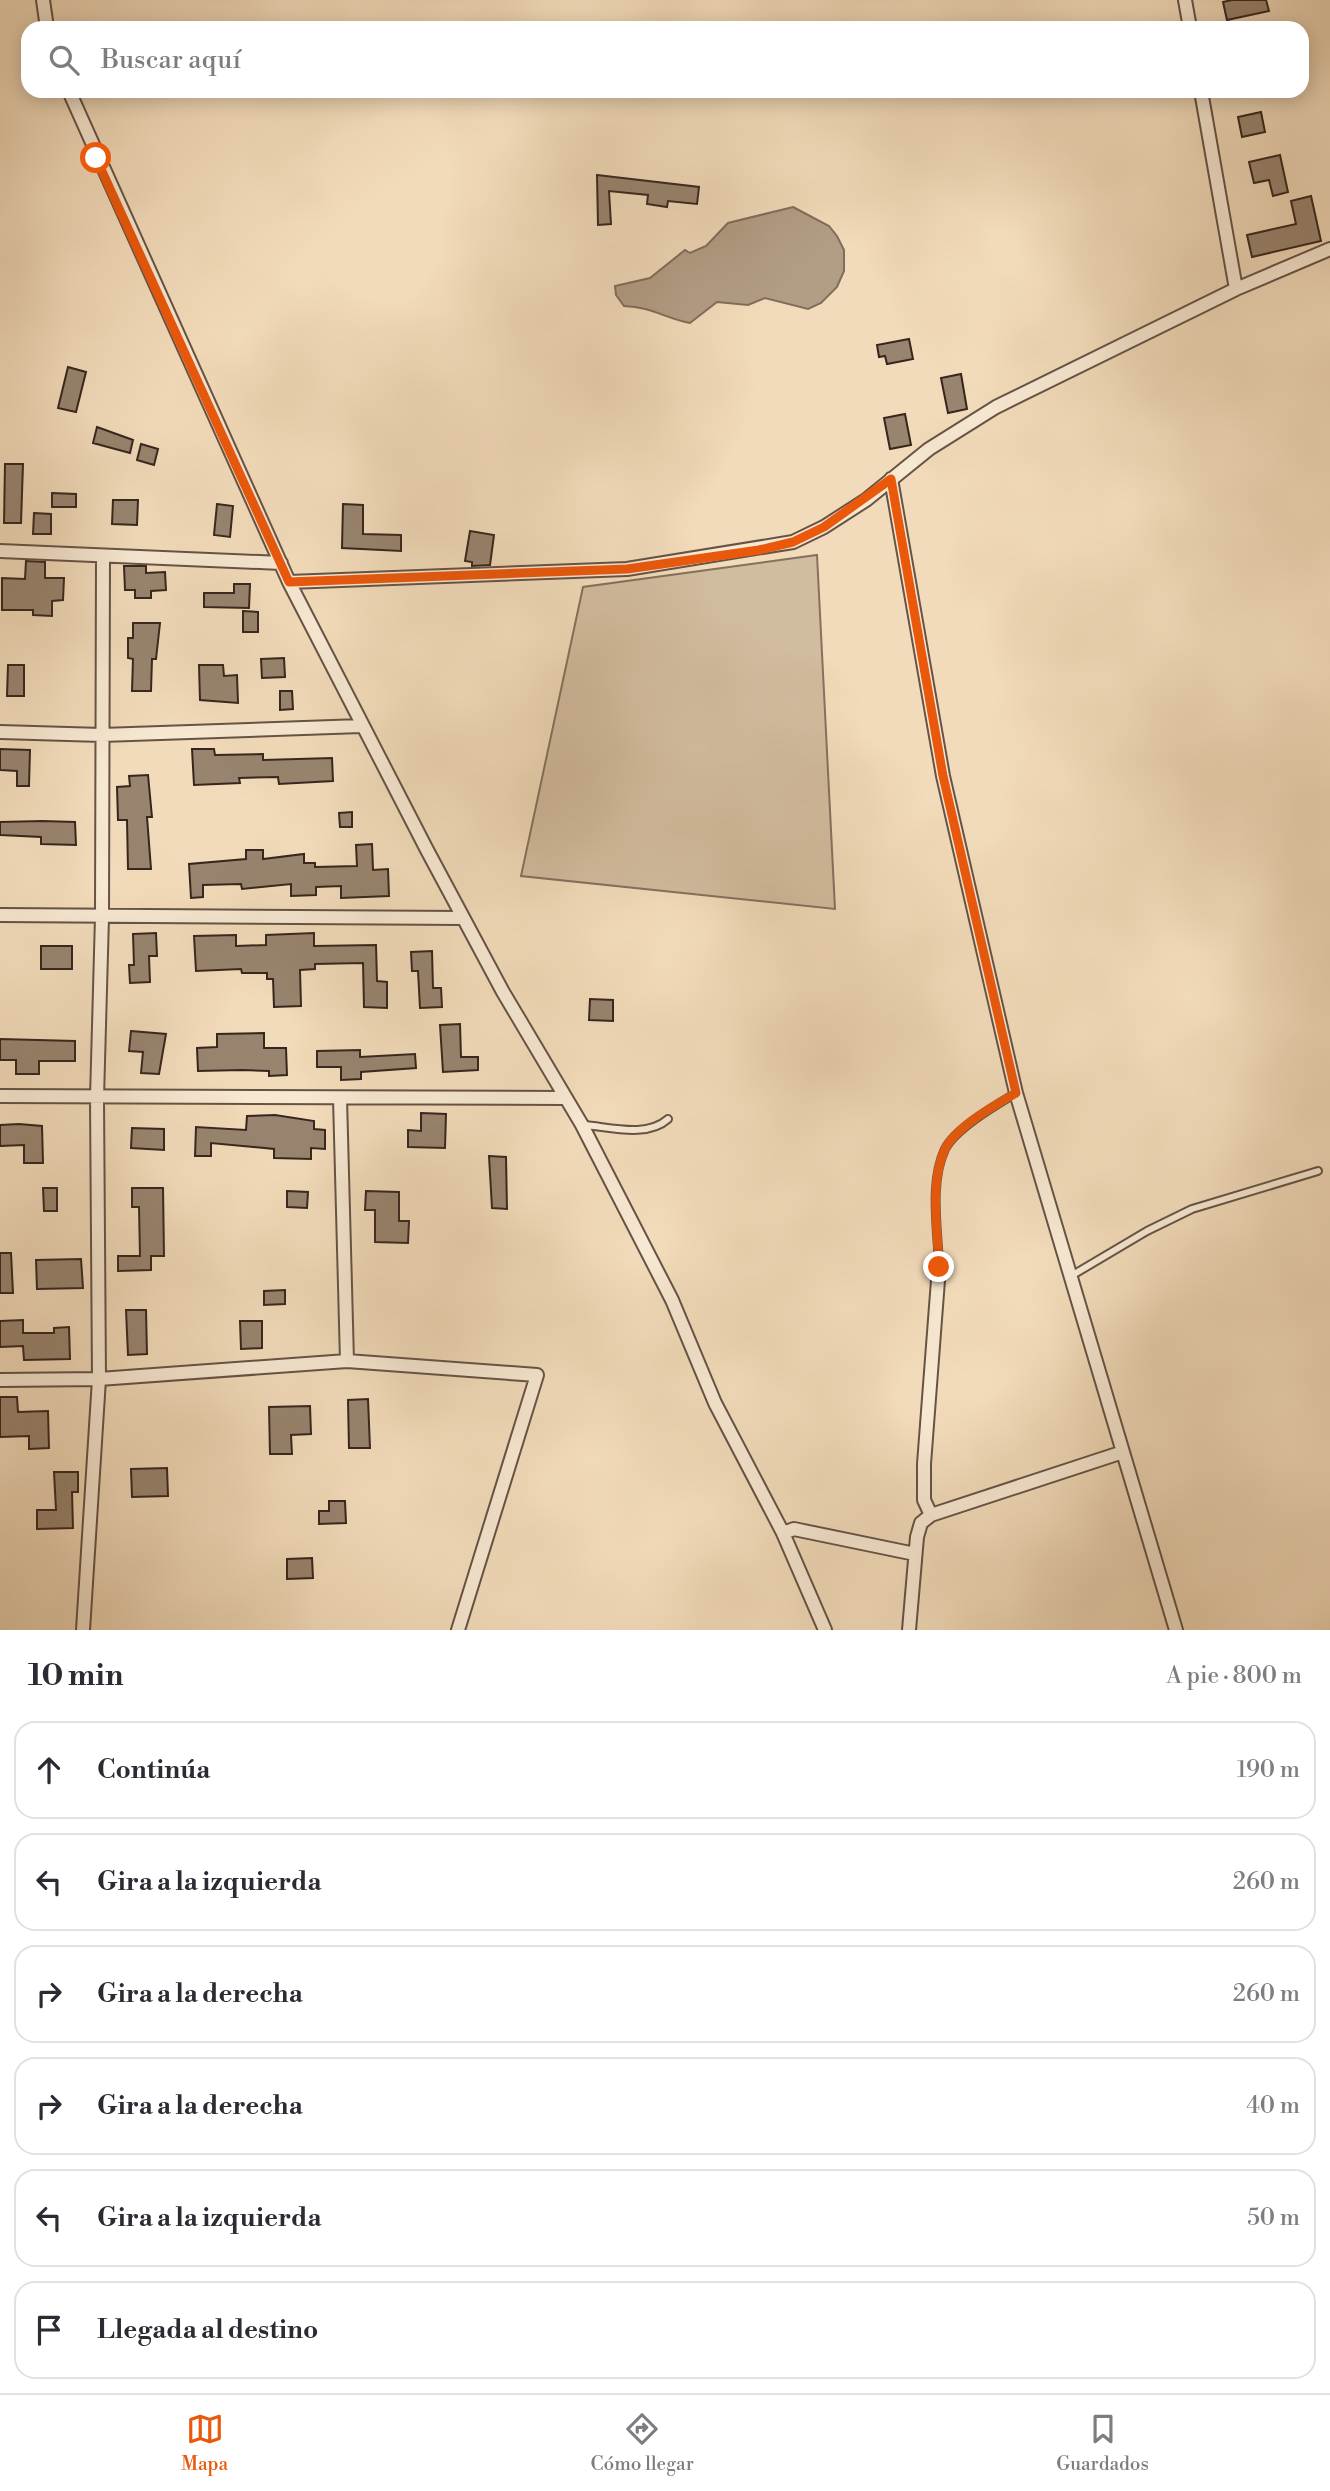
<!DOCTYPE html>
<html lang="es">
<meta charset="utf-8">
<style>
:root{--surface:#fff;--page:#f2f2f3;--text:#2b2b33;--muted:#7c7c81;--line:#e1e1e2;--accent:#ea580c}
body{margin:0;font-family:"Libre Bodoni",serif;background:var(--page);color:var(--text)}
.stop{position:absolute;width:21px;height:21px;margin:-16px;border:5px solid #ea580c;border-radius:50%;background:#fff}
.stop.end{background:#ea580c;border-color:#fff;box-shadow:0 2px 7px #0008}
.list{margin:0;padding:0;list-style:none}
h2{display:flex;justify-content:space-between;align-items:center;height:91px;margin:0;padding:0 28px;font-size:30px}
h2 small{font-size:23px;font-weight:400;color:var(--muted)}
.list li{display:grid;grid-template-columns:46px 1fr auto;gap:21px;align-items:center;box-sizing:border-box;height:98px;margin:0 14px 14px;padding:0 14px;border:2px solid var(--line);border-radius:21px}
.list b{display:block;font-size:26px;white-space:nowrap}
.list em{font-size:23px;font-style:normal;color:var(--muted)}
.icon{flex:none;width:38px;height:38px;fill:none;stroke:currentColor;stroke-width:2;stroke-linecap:round;stroke-linejoin:round}
.map{position:relative;flex:none;width:1330px;height:1630px;overflow:hidden}
.search{position:absolute;background:var(--surface);box-shadow:0 4px 18px #0003;left:21px;right:21px;top:21px;height:77px;display:flex;align-items:center;gap:18px;box-sizing:border-box;padding:0 24px;border-radius:21px;color:var(--muted);font-size:26px}
.sheet{height:763px;background:var(--surface)}
nav{display:flex;justify-content:space-around;align-items:center;box-sizing:border-box;height:98px;border-top:2px solid var(--line);background:var(--surface);font-size:19px;color:var(--muted)}
nav a{display:grid;justify-items:center;gap:4px}
nav .on{color:var(--accent)}
.map>svg:first-child{display:block}
.green{fill:#d2bc9f;stroke:#84715e;stroke-width:2}
.water{fill:#b29d85;stroke:#816d5c;stroke-width:2}
.building{fill:#98846f;stroke:#37261e;stroke-width:2}
.lines{fill:none;stroke-linecap:round;stroke-linejoin:round}
.lane-casing{stroke:#665345;stroke-width:10}
.street-casing{stroke:#665345;stroke-width:16}
.lane{stroke:#f7e8d2;stroke-width:6}
.street{stroke:#f7e8d2;stroke-width:12}
.route{stroke:#ea580c;stroke-width:9}
</style>
<div class="map">
<svg width="1330" height="1630" viewBox="0 0 1330 1630">
<rect width="100%" height="100%" fill="#f2dbba"/>
<filter id="stains"><feTurbulence type="fractalNoise" baseFrequency=".00286" numOctaves="4"/><feColorMatrix values="0 0 0 0 .2 0 0 0 0 .09 0 0 0 0 .02 0 0 0 .5 -.17"/></filter>
<radialGradient id="worn" r=".72"><stop offset=".6" stop-color="#630" stop-opacity="0"/><stop offset="1" stop-color="#630" stop-opacity=".3"/></radialGradient>
<path class="green" d="M817 555 835 909 521 876 583 587Z"/>
<path class="water" d="M793 207 829 226 837 236 844 250V271L837 287 821 303 808 309 765 298 748 305 717 302 690 323C664 318 652 307 624 306L616 295 615 286 650 278 685 250 690 253 706 246 728 223Z"/>
<path class="building" d="M1232 0H1266L1269 11 1227 20 1223 2Z
M1261 112 1265 132 1242 137 1238 117Z
M1280 155 1288 192 1273 196 1269 180 1254 183 1249 162Z
M597 175 699 187 697 204 668 201 667 207 647 204 648 195 609 191 611 224 598 225Z
M1311 196 1321 241 1252 257 1247 235 1296 224 1291 201Z
M909 339 913 359 887 364 885 356 879 357 877 345Z
M68 367 86 372 76 412 58 408Z
M961 374 967 409 948 413 941 378Z
M905 414 911 445 890 449 884 418Z
M97 427 133 440 130 453 93 443Z
M141 444 158 449 154 465 137 460Z
M5 464H23L21 523H4Z
M52 493 76 494V507H52Z
M113 500H138L137 525 112 524Z
M217 504 233 506 230 537 214 535Z
M343 504 363 505V534L401 535V551L342 548Z
M34 513 51 514V534H33Z
M470 531 494 535 490 565 472 566V562L465 561Z
M26 561 45 562V578H64L63 600 52 601V616L33 615V610H2V578L25 579Z
M124 566H146V573L165 572 166 590 151 591V598H135V590H125Z
M234 584H250L249 608 204 607V593H234Z
M243 611 258 612V632H243Z
M133 623H160L156 659H152L151 691H132L133 659 128 658V638H133Z
M284 658 285 677 262 678 261 659Z
M8 665H24V696H7Z
M199 665H223L224 676 237 675 238 703 200 700Z
M280 691H292L293 709 280 710Z
M0 749 30 750 29 786H17V771L0 770Z
M192 749H214L215 755 263 754V760L332 758 333 781 279 784 278 777 239 778 240 783 194 785Z
M148 775 152 817H147L151 869H128L127 820H118L117 787 130 786 129 776Z
M352 812V827H340L339 813Z
M42 821 75 822 76 845 41 844V837L0 835V822Z
M372 844 373 870 388 869 389 896 341 898V886L316 887V895L291 896V884L242 889 241 884 203 885V897L191 898 189 864 246 859V850H263V859L304 854V863H315V867L357 866 356 845Z
M156 933 157 956H149L150 982 130 983 129 965H134L133 934Z
M314 933V946L376 945 377 981 387 982V1008L364 1007 363 963 315 964V969L300 970 301 1006 274 1007 273 979H267V973H242L241 969 196 971 194 936 236 935V946L266 945V935Z
M41 946H72V969H41Z
M432 951 433 988H441L442 1007 420 1008 418 971H412L411 952Z
M590 999 613 1000V1021L589 1020Z
M460 1024 461 1057H478V1070L443 1072 440 1025Z
M131 1031 166 1034 159 1074 141 1073 143 1052 129 1051Z
M264 1033V1048H286L287 1075 269 1076V1071L243 1070 198 1071 197 1048 217 1047V1034Z
M0 1039 75 1041V1061H39V1074H16V1060H0Z
M360 1050V1057L415 1054 416 1068 361 1072V1079L341 1080V1067H317V1051Z
M421 1113 446 1114 445 1148 408 1147V1130L421 1131Z
M275 1115 314 1121V1129L325 1130V1149L311 1148V1159L274 1158V1149L211 1143V1156H195L196 1127 246 1130 247 1116Z
M19 1124 42 1126 43 1163H24V1145L0 1146V1125Z
M132 1128 164 1129V1150L131 1148Z
M489 1156 506 1157 507 1209 492 1208Z
M43 1188H57V1211H44Z
M132 1188H163L164 1256H151V1270L118 1271V1256H140L139 1207H132Z
M287 1191 308 1192 307 1208 287 1207Z
M366 1191 399 1192V1221H409L408 1243 375 1242V1210H365Z
M0 1253H11L13 1293H0Z
M81 1259 83 1288 37 1289 36 1260Z
M285 1290V1304L264 1305V1291Z
M126 1310H146L147 1354 128 1355Z
M23 1320V1333H54V1328L69 1327 70 1359 24 1360 23 1346 0 1347V1321Z
M240 1321H262V1348L241 1349Z
M0 1397H17L18 1412 48 1411 49 1448 29 1449V1436L0 1437Z
M368 1399 370 1448H349L348 1400Z
M310 1406 311 1434 291 1435 292 1454H270L269 1407Z
M167 1468 168 1496 132 1497 131 1469Z
M54 1472H78V1492H72L73 1528 37 1529V1510H56Z
M329 1501H345L346 1523 319 1524V1511H329Z
M312 1558 313 1578 287 1579V1559Z"/>
<g class="lines">
<g class="lane-casing">
<path id="lane" d="M584 1125C610 1127 647 1138 668 1119
M939 1267C938 1230 929 1183 945 1149 956 1128 996 1105 1016 1093
M1071 1276 1147 1231 1192 1209 1318 1171"/>
</g>
<g class="street-casing">
<path id="street" d="M43 0 47 28
M1185 0 1190 28
M69 91 289 582 427 850 503 992 582 1125 672 1300 715 1403 783 1533 825 1630
M1201 91 1236 289
M891 479 943 776 1016 1093 1176 1630
M0 551 281 563
M289 582 627 569 793 542 824 527 866 500 929 449 996 407 1236 289 1330 249
M0 732 102 735 361 726
M0 915 463 918
M0 1096 566 1098
M340 1098 347 1361
M0 1380 99 1379 347 1361 537 1375 458 1630
M931 1515 924 1500V1464L939 1267
M783 1533 794 1529 915 1554
M83 1630 99 1379 97 1098 102 917 103 557
M909 1630 917 1537 921 1523 931 1515 1123 1452"/>
</g>
<use href="#lane" class="lane"/>
<use href="#street" class="street"/>
</g>
<g class="lines">
<path class="route" d="M96 158 289 582 627 569 759 550 793 542 824 527 891 479 943 776 1016 1093C995 1105 956 1127 945 1149 929 1183 938 1231 939 1267"/>
</g>
<rect width="100%" height="100%" filter="url(#stains)"/>
<rect width="100%" height="100%" fill="url(#worn)"/>
</svg>
<div class="stop" style="left:96px;top:158px"></div>
<div class="stop end" style="left:939px;top:1267px"></div>
<div class="search"><svg class="icon" aria-label="search" viewBox="0 0 24 24"><circle cx="10" cy="10" r="6"/><path d="M15 15l6 6"/></svg>Buscar aquí</div>
</div>
<section class="sheet">
<h2>10 min<small>A pie · 800 m</small></h2>
<ul class="list">
<li><svg class="icon" aria-label="ahead" viewBox="0 0 24 24"><path d="M12 20V5M6 11l6-6 6 6"/></svg><div><b>Continúa</b></div><em>190 m</em></li>
<li><svg class="icon" aria-label="left" viewBox="0 0 24 24"><path d="M17 20v-9H6M10 6l-5 5 5 5"/></svg><div><b>Gira a la izquierda</b></div><em>260 m</em></li>
<li><svg class="icon" aria-label="right" viewBox="0 0 24 24"><path d="M7 20v-9h11M14 6l5 5-5 5"/></svg><div><b>Gira a la derecha</b></div><em>260 m</em></li>
<li><svg class="icon" aria-label="right" viewBox="0 0 24 24"><path d="M7 20v-9h11M14 6l5 5-5 5"/></svg><div><b>Gira a la derecha</b></div><em>40 m</em></li>
<li><svg class="icon" aria-label="left" viewBox="0 0 24 24"><path d="M17 20v-9H6M10 6l-5 5 5 5"/></svg><div><b>Gira a la izquierda</b></div><em>50 m</em></li>
<li><svg class="icon" aria-label="arrive" viewBox="0 0 24 24"><path d="M6 21V4h12l-3 4 3 4H6"/></svg><div><b>Llegada al destino</b></div></li>
</ul>
</section>
<nav>
<a class="on"><svg class="icon" aria-label="map" viewBox="0 0 24 24"><path d="M3 6l6-2 6 2 6-2v14l-6 2-6-2-6 2zM9 4v14M15 6v14"/></svg>Mapa</a>
<a><svg class="icon" aria-label="directions" viewBox="0 0 24 24"><path d="M12 3l9 9-9 9-9-9zM9 14v-3h6M13 9l2 2-2 2"/></svg>Cómo llegar</a>
<a><svg class="icon" aria-label="saved" viewBox="0 0 24 24"><path d="M7 4h10v16l-5-4-5 4z"/></svg>Guardados</a>
</nav>
